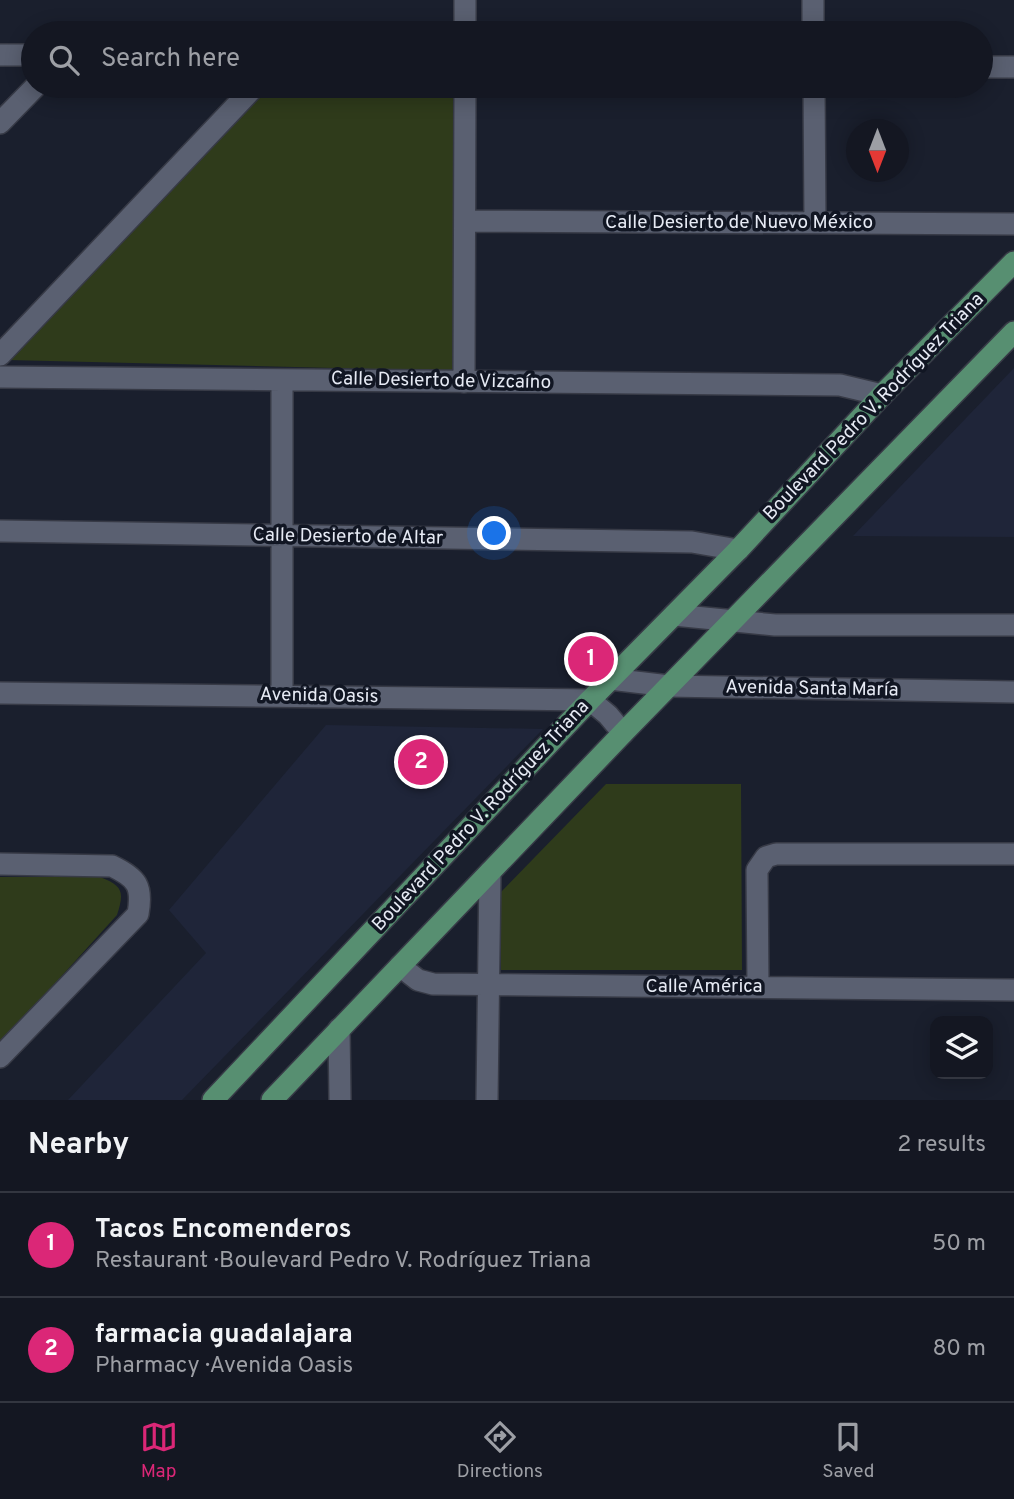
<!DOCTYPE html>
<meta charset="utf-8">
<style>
:root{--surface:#141722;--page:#1d202a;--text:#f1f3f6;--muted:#9d9fa5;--line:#333640;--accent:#db2777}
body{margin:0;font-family:Overpass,sans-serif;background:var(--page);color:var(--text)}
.controls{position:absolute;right:21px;bottom:21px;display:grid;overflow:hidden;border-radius:14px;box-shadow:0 4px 18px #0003}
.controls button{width:63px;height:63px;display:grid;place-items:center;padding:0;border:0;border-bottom:2px solid var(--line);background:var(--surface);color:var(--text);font:35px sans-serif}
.compass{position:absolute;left:846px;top:119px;width:63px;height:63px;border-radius:50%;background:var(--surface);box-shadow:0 4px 18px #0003;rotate:180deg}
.you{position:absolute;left:495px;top:534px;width:24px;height:24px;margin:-18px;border:5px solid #fff;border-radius:50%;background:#1a73e8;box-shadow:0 0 0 10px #1a73e833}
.badge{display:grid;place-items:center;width:46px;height:46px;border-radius:50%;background:var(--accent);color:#fff;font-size:23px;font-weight:700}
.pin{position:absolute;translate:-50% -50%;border:4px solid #fff;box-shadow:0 2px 7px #0006}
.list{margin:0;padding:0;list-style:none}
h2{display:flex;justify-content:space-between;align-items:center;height:91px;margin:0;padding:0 28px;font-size:30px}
h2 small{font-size:23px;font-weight:400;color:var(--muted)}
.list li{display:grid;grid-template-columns:46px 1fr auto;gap:21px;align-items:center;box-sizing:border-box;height:105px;padding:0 28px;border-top:2px solid var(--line)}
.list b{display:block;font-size:26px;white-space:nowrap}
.list p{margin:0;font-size:23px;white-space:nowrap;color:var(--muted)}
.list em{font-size:23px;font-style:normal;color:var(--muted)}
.icon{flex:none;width:38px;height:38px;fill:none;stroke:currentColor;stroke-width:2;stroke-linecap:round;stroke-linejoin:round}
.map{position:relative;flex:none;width:1014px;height:1100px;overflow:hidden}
.search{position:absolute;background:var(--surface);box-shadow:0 4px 18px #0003;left:21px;right:21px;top:21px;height:77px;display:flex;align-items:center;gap:18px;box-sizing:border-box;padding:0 24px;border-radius:38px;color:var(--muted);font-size:26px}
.sheet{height:301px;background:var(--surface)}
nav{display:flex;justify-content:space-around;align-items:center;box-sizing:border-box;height:98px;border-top:2px solid var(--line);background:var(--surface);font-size:19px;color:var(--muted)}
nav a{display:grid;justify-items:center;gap:4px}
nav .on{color:var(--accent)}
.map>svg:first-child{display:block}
.built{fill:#1f2539}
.green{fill:#2f3b1b}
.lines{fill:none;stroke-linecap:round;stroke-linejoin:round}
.minor-casing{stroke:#373a46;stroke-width:24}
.major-casing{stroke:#373a46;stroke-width:24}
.minor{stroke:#5a6071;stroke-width:21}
.major{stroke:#578f71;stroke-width:21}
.labels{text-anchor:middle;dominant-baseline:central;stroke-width:7;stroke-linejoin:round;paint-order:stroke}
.street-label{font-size:19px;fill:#e6eaf4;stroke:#111623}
</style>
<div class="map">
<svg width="1014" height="1100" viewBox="0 0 1014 1100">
<rect width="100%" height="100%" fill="#1a1f2d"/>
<path class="built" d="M1014 368V537L853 536Z
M326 725 543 729 182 1100H68L206 953 169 910Z"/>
<path class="green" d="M271 86H454L455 371 8 360Z
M606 784H741L742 970H501L500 893Z
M0 877H100C124 886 124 893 117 915L0 1044Z"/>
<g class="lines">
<g class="minor-casing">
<path id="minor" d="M813 0V33
M465 33V0
M0 55H33
M981 67H1014
M814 86 815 223
M0 123 36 86
M465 221 1014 224
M0 355 255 86
M0 377 840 385 882 395
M282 380V695
M464 382 465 86
M0 531 692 542 738 550
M674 615 775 625H1014
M610 679 669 686 1014 692
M0 693 590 700 608 715 623 733
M0 864 112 866C137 878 143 886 138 914L0 1057
M400 966 418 980 433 984 1014 990
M758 987 757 870 766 857 776 854H1014
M339 1029 340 1100
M487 1100 490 872"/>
</g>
<g class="major-casing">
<path id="major" d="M213 1100 590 700 738 550 882 395 1014 262
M272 1100 623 733 1014 332"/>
</g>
<use href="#minor" class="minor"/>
<use href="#major" class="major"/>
</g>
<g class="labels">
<g class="street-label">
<text x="739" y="223">Calle Desierto de Nuevo México</text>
<text transform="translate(441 381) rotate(1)">Calle Desierto de Vizcaíno</text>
<text transform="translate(874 407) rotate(-46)">Boulevard Pedro V. Rodríguez Triana</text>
<text transform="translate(348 537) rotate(1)">Calle Desierto de Altar</text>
<text transform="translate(812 689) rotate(1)">Avenida Santa María</text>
<text transform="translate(319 696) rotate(1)">Avenida Oasis</text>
<text transform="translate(481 816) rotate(-47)">Boulevard Pedro V. Rodríguez Triana</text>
<text x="704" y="987">Calle América</text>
</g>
</g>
</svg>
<div class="controls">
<button><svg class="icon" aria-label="layers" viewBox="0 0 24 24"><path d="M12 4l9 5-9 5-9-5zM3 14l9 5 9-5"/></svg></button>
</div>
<svg class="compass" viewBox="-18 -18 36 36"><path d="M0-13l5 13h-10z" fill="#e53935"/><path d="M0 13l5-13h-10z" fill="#9d9fa5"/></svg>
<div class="you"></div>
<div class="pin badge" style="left:591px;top:659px">1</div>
<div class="pin badge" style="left:421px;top:762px">2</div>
<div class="search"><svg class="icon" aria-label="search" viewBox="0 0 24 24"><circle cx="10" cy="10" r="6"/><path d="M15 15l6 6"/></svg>Search here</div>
</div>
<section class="sheet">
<h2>Nearby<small>2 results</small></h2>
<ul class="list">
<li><span class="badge">1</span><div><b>Tacos Encomenderos</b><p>Restaurant · Boulevard Pedro V. Rodríguez Triana</p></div><em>50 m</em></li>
<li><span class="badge">2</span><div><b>farmacia guadalajara</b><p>Pharmacy · Avenida Oasis</p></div><em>80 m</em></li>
</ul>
</section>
<nav>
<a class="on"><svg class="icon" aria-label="map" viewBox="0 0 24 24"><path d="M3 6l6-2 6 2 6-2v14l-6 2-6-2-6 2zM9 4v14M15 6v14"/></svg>Map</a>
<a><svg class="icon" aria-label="directions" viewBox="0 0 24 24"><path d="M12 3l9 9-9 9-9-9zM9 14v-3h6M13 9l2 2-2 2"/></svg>Directions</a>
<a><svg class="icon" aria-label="saved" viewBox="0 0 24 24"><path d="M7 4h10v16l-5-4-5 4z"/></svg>Saved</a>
</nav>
